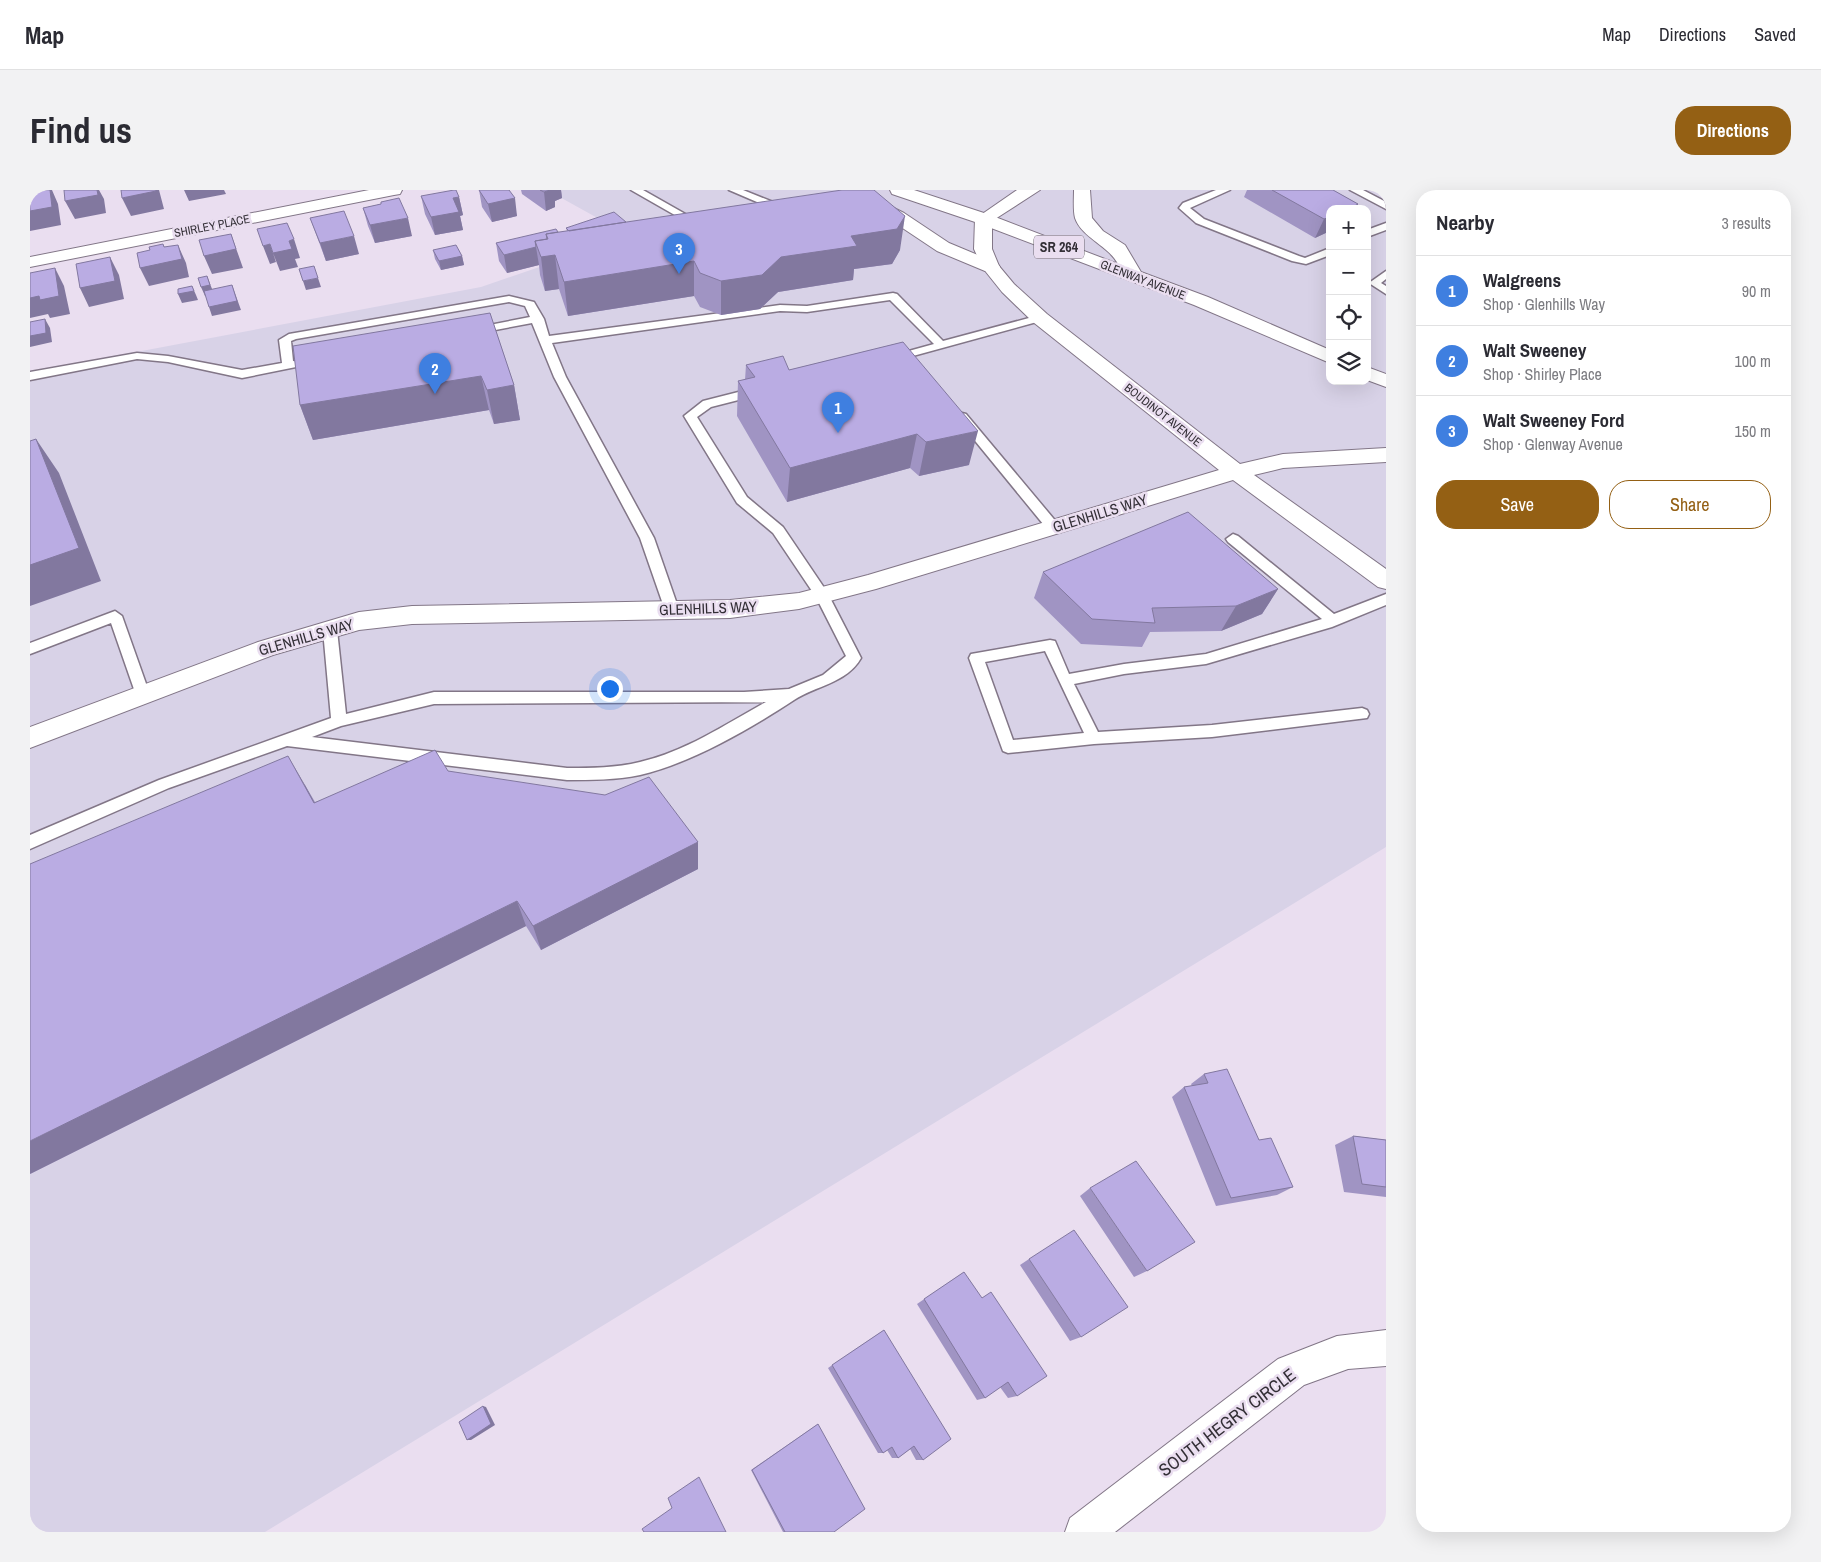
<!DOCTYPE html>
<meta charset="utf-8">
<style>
:root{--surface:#fff;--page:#f2f2f3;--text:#2b2b33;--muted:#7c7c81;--line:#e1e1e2;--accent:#946014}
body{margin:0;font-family:"Archivo Narrow",sans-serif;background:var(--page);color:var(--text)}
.controls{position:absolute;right:15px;top:15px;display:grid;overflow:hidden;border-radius:10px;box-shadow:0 5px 20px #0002}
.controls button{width:45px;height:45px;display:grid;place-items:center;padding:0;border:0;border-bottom:1px solid var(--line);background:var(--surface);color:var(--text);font:25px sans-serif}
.you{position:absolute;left:579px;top:498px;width:18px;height:18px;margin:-12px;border:4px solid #fff;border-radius:50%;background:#1a73e8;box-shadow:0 0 0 8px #1a73e833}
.badge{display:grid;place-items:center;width:32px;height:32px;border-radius:50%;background:var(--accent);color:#fff;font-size:16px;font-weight:700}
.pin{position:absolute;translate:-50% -41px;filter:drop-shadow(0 1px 2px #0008)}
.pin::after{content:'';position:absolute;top:26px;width:18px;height:15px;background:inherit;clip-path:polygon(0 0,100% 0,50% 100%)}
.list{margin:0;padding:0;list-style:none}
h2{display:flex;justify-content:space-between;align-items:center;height:65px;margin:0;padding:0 20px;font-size:21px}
h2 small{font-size:16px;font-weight:400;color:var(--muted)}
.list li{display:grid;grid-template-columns:32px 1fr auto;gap:15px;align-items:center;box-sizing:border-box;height:70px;padding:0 20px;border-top:1px solid var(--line)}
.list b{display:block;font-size:19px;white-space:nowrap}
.list p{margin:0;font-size:16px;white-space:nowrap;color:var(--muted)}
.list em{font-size:16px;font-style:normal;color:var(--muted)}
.actions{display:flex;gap:10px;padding:15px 20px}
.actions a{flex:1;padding:11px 0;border:1px solid var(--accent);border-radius:20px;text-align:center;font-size:18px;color:var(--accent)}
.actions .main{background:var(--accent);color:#fff}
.icon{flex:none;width:28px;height:28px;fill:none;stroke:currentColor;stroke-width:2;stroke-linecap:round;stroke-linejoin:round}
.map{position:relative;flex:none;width:1356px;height:1342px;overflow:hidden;border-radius:20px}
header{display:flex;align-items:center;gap:30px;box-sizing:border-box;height:70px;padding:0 25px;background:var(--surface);border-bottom:1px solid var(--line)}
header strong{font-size:24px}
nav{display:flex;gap:28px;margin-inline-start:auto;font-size:18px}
.intro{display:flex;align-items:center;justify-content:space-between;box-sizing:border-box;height:120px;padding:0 30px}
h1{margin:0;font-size:35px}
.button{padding:12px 22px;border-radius:20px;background:var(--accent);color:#fff;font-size:18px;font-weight:700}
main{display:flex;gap:30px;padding:0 30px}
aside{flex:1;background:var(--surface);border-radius:20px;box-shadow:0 5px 20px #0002}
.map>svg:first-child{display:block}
.commercial{fill:#d8d2e7;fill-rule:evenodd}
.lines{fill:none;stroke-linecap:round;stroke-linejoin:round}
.service-casing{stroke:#827687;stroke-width:3}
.minor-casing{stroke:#827687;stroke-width:2}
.tertiary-casing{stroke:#827687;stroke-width:2}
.primary-casing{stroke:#827687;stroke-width:2}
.service{fill:#fff;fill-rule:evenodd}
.minor{fill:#fff;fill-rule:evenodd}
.tertiary{fill:#fff;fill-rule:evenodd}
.primary{fill:#fff;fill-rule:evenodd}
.wall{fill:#a094c3}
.shaded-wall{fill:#82789f}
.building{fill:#baace3;stroke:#82789f}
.labels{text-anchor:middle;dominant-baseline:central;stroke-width:5;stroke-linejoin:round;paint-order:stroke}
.far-street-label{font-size:12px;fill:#332f36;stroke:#eadef0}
.shield{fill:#eadef0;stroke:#6a646e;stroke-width:1}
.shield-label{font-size:14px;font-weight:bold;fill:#332f36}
.street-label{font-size:15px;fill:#332f36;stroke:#eadef0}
.near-street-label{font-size:18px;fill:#332f36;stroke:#eadef0}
</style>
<header>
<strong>Map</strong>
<nav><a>Map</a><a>Directions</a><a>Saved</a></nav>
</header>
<div class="intro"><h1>Find us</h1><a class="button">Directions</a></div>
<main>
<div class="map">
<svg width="1356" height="1342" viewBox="0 0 1356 1342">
<rect width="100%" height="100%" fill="#eadef0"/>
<path class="commercial" d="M517 0H1356V657L235 1342H0V182L451 97 600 46ZM1300 19H1337V191H1300Z"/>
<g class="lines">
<g class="service-casing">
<path id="service" d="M601 0H613L673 34 664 36Z
M699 0H713L743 12V18L722 23V19L734 15Z
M1186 0H1200L1160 18 1174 29 1269 66 1275 68 1300 58V65L1276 74 1262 71 1166 33 1149 18 1153 13Z
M1320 0H1333L1356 12V19Z
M1356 33V40L1337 47V40Z
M1356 81V89L1351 93 1356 96V104L1339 93Z
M863 103 867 104 913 151 1010 125 1016 128 1014 130 861 172 857 171V167L904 154 860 110 777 122 750 121 522 153 536 187 624 348 649 420 642 425 635 420 610 348 524 187 502 133 444 144 438 141 444 138 500 127 495 116 479 112 266 149 261 151 263 171 271 172V176L212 188 138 172 107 169 0 190V182L107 163 138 166 212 180 252 173 249 150 259 144 479 106 504 112 514 129 519 146 750 115 777 116Z
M728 197 734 201 732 204 681 217 667 227 717 307 753 337 797 402 831 468C817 493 785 496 764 510 720 539 661 573 610 585 586 590 561 590 537 590L257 556 139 598 0 659V645L129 590 301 528 293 440 300 435 307 440 316 524 404 502H714L759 499 793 485 816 466 786 407 743 343 707 313 654 226 673 211ZM736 512C696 534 655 562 610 572 586 578 562 578 537 578L282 547 311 536 404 514Z
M932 223 936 224 1028 334 1030 337 1028 340H1018L928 230 926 227 928 224Z
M1203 344 1208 346 1304 424 1356 404V415L1302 437 1176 474 1094 484 1044 494 1068 542 1182 535 1332 518 1337 520 1339 524 1337 528 1182 547 1064 554 978 563 973 561 939 468 941 464 1020 450 1025 451 1039 484 1094 474 1176 464 1292 429 1198 352 1196 349ZM1015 461 1054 543 983 550 955 472Z
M85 421 92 426 120 505 118 509H108L106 505 81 433 0 464V453Z"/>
</g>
<g class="minor-casing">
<path id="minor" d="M339 0H372L370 4 364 5 0 77V67Z
M1356 1140V1176L1318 1179 1274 1195 1085 1342H1035L1040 1328 1248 1169 1307 1146Z"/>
</g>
<g class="tertiary-casing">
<path id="tertiary" d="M987 0H1010L962 31V59L969 76 984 94 1017 124 1210 274 1253 264 1356 258V272L1253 278 1224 285 1356 379V399L1348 397 1203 290 846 399 769 419 700 428 382 434 329 440 243 465 0 558V537L228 452 329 422 382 416 700 410 769 403 838 385 1189 280 1003 132 972 102 952 77 944 59 945 29Z"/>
</g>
<g class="primary-casing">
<path id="primary" d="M818 0H835L840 6 874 23 919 53 967 73 970 77 967 81H955L907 61 862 31 828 14Z
M860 0H884L960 25 1088 74C1078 55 1052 48 1045 28 1043 20 1044 8 1044 0H1060L1062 28 1073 41 1095 55 1111 82 1178 107 1300 160V173L1164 115 948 33 862 4Z
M1337 177 1356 184V197L1337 190Z"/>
</g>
<use href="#service" class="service"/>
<use href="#minor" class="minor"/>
<use href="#tertiary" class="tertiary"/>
<use href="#primary" class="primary"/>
</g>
<path class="wall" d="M449 0H479L487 26 462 32 452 17Z
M491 0H531L532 8 525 11V17L516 21 492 4Z
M1217 0H1303L1328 14 1326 19H1300V41L1285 48 1214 7Z
M391 6 429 7 433 25 430 26 433 40 405 45 395 24Z
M351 14 382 46 345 53 338 36 333 18Z
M280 28 329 64 296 71Z
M596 32 870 60 862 74 824 79 823 90 748 102 730 119 691 125 670 117 664 106 538 126 529 99 515 101 510 85 509 75 477 83 469 71 466 53 537 41 536 38Z
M403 60 432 66 434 75 411 80 405 69Z
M460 123 484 195 490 230 464 234 459 220 283 250 270 215Z
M873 152 939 275 889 286 880 278 757 312 707 226 708 191 715 190 716 175 759 180Z
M1013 382 1248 399 1232 424 1191 441 1120 442 1112 457 1051 454 1004 408Z
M418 581 668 652V679L511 760 496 736 0 984 275 595 285 612Z
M1174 884 1229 950 1263 997 1247 1005 1186 1016 1142 907 1154 897 1162 896 1161 894Z
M1323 946 1356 950V1007L1314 1002 1305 955Z
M1060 998 1117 1081 1104 1087 1050 1006Z
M999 1069 1051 1147 1040 1151 990 1075Z
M934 1082 987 1206 978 1208 970 1197 955 1208 947 1210 887 1114Z
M854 1140 893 1270H886L880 1259 868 1268H862L857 1260 853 1263H848L798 1178Z
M788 1234 804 1342H753L721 1280 785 1236Z"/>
<path class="shaded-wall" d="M20 0H22L28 14 31 35 0 41V21Z
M67 0H69L74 9 76 23 45 29 35 11Z
M126 0H129L134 19 101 26 92 8Z
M154 0H194L196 4 159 11Z
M518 0H531L532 8 525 11V17L516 21 514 2Z
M429 7 433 25 430 26 433 40 405 45 401 27 423 8Z
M485 8 487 26 462 32 458 14Z
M1328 14 1326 19H1319Z
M875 26 870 60 862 74 824 79 823 90 748 102 730 119 691 125V91L751 67 821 46Z
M1300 27V41L1285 48 1294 29Z
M378 28 382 46 345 53 340 35Z
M201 44 213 78 182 84 174 66Z
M324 46 329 64 296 71 290 53Z
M264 49 270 68 265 69 268 77 250 81 243 63 259 51Z
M133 54 141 71 148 55 156 73 159 87 119 96 110 78 134 57Z
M240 54 246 72 240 74 233 56Z
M519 54 525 65 529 99 515 101 511 67Z
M506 57 509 75 477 83 474 65Z
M432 66 434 75 411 80 409 71Z
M80 67 89 85 94 109 59 117 50 98Z
M664 71V106L538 126 534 92Z
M25 78 34 96 40 124 20 128 18 124 0 128V108Z
M177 86 184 104 175 106 171 97Z
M288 88 291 97 276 100 273 91Z
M202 95 211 120 182 126 179 117Z
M162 96 166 105 168 110 152 113 148 104Z
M15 129 20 138 22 152 0 157V146Z
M451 186 459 220 283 250 270 215Z
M484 195 490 230 464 234 457 200Z
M948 241 939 275 889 286 896 252Z
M887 244 880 278 757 312 760 278Z
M6 249 29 283 71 391 0 416V375Z
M1248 399 1232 424 1191 441 1206 416Z
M258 566 275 595 300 641 284 613Z
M668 652V679L511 760 503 736Z
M487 711 496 736 0 984V951Z
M453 1216 456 1217 465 1235 441 1250H437Z"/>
<path class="building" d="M0 0H20L22 17 0 21Z
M34 0H67L68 5 35 11Z
M91 0H126V1L92 8Z
M424 0H426L429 7 423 8 429 22 401 27 391 6Z
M449 0H479L485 8 458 14Z
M510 0H520L514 2Z
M812 0H844L875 26 867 39 821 46 827 56 751 67 732 85 691 91 670 83 664 71 534 92 525 65 511 67 505 51 518 49 516 44Z
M1242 0H1303L1328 14 1319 19H1300V27L1294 29Z
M369 8 378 28 340 35 333 18 351 14V12Z
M314 21 324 46 290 53 280 28Z
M584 22 596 32 539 41 536 38Z
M257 33 264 49 259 51 262 59 243 63 240 54 233 56 227 39Z
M526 39 528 42 516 44 517 49 505 51 506 57 474 65 466 53Z
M201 44 206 59 174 66 169 50Z
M133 54 134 57 148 55 152 69 110 78 107 63 120 60 119 57Z
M426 55 432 66 409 71 403 60Z
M80 67 85 91 50 98 46 74Z
M284 76 288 88 273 91 269 79Z
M25 78 29 106 10 110 9 106 0 108V83Z
M177 86 180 95 171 97 168 88Z
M202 95 207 111 179 117 174 101Z
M162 96 164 101 148 104V99Z
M460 123 484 195 457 200 451 186 270 215 263 156Z
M15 129 16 143 0 146V132Z
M873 152 948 241 896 252 887 244 760 278 708 191 725 187 716 175 753 166 759 180Z
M6 249 49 358 0 375V251Z
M1158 322 1248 399 1206 416 1122 418 1125 433 1062 429 1013 382Z
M405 560 418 581 575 605 619 587 668 652 503 736 487 711 0 951V674L258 566 284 613Z
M1197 879 1229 950 1241 948 1263 997 1201 1008 1154 897 1178 893 1174 884Z
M1323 946 1356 950V997L1332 994Z
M1106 971 1165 1052 1117 1081 1060 998Z
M1044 1040 1098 1117 1051 1147 999 1069Z
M934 1082 952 1108 961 1102 1017 1186 987 1206 978 1192 955 1208 894 1109Z
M854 1140 921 1249 893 1270 884 1256 868 1268 862 1257 853 1263 802 1175Z
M453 1216 461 1234 437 1250 429 1232Z
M788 1234 835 1319 804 1342H755L722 1280Z
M669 1287 696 1342H614L612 1339 642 1318 638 1308Z"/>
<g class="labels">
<g class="far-street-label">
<text transform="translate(182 36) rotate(-11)">SHIRLEY PLACE</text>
<text transform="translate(1113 90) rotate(21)">GLENWAY AVENUE</text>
<text transform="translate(1133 225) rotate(38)">BOUDINOT AVENUE</text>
</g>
<rect class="shield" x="1004" y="45.5" width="50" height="23" rx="4"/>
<g class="shield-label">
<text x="1029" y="57">SR 264</text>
</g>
<g class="street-label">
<text transform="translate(1070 323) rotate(-17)">GLENHILLS WAY</text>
<text transform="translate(678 418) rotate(-2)">GLENHILLS WAY</text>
<text transform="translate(276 447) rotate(-16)">GLENHILLS WAY</text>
</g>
<g class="near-street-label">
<text transform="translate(1197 1232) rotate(-37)">SOUTH HEGRY CIRCLE</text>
</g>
</g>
</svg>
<div class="controls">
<button>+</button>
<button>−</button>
<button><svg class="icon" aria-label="locate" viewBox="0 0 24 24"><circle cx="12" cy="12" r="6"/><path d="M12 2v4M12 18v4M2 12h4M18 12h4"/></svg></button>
<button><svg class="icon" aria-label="layers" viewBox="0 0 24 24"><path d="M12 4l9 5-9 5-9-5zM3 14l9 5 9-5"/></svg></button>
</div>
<div class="you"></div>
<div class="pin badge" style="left:808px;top:243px;background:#3f7fe0">1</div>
<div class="pin badge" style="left:405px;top:204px;background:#3f7fe0">2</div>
<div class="pin badge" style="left:649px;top:84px;background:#3f7fe0">3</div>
</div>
<aside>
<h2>Nearby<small>3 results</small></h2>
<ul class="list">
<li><span class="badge" style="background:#3f7fe0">1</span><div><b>Walgreens</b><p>Shop · Glenhills Way</p></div><em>90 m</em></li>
<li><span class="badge" style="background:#3f7fe0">2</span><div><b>Walt Sweeney</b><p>Shop · Shirley Place</p></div><em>100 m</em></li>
<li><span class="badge" style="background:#3f7fe0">3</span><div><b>Walt Sweeney Ford</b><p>Shop · Glenway Avenue</p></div><em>150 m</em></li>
</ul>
<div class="actions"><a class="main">Save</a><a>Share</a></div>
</aside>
</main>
